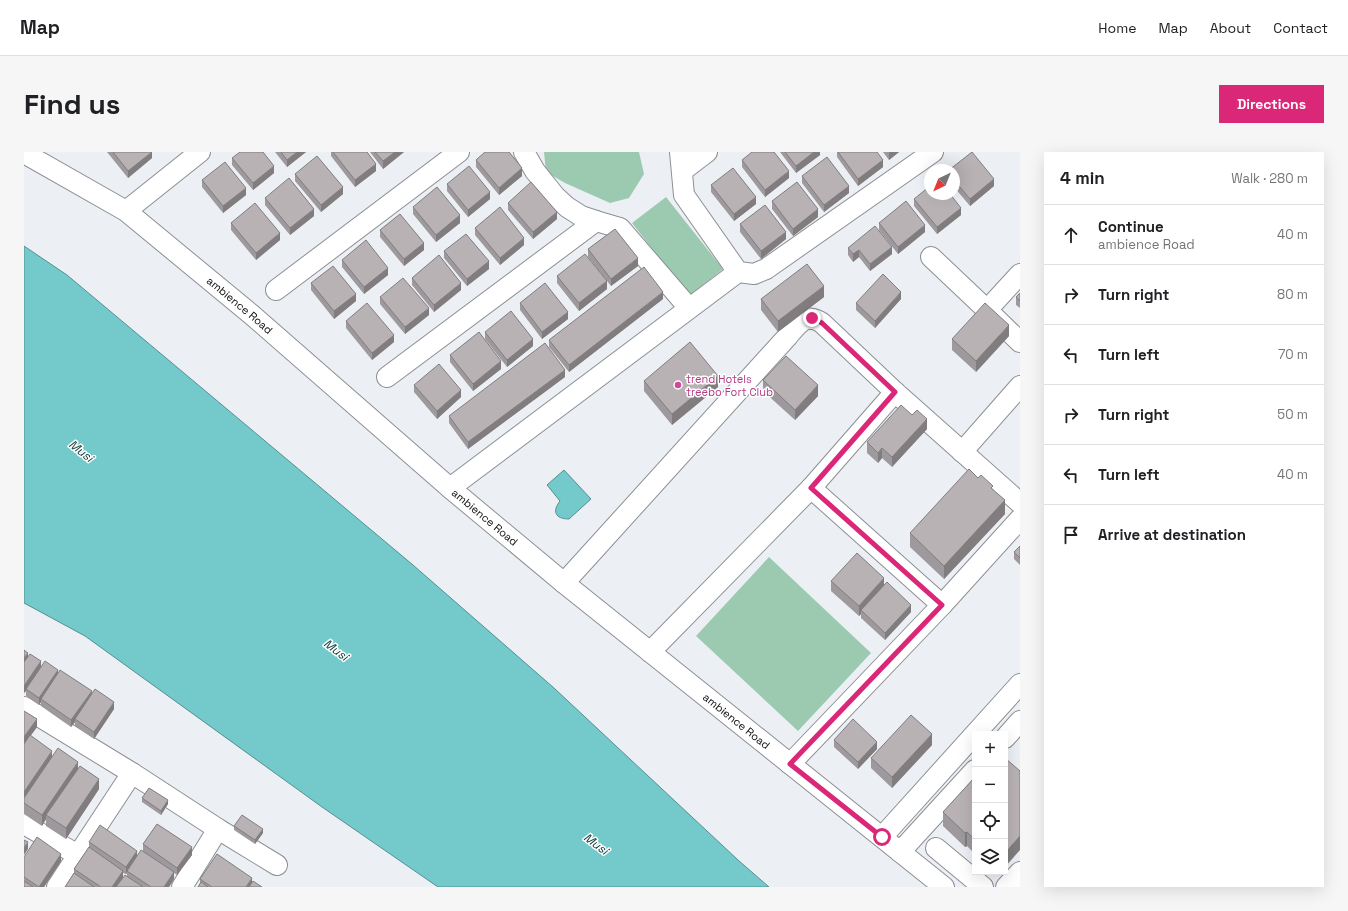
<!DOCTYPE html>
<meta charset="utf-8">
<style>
:root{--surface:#fff;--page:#f6f6f6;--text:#202124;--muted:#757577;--line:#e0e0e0;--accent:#db2777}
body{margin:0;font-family:"Space Grotesk",sans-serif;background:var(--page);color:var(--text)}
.controls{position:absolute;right:12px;bottom:12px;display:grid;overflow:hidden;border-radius:0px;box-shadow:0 4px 16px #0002}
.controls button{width:36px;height:36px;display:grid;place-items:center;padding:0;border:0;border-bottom:1px solid var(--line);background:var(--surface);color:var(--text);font:20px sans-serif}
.compass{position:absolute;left:900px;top:12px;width:36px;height:36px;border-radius:50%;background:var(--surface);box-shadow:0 4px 16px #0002;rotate:223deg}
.stop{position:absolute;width:12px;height:12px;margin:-9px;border:3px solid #db2777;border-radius:50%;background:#fff}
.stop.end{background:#db2777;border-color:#fff;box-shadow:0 1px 4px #0008}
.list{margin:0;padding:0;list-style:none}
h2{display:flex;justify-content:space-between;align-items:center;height:52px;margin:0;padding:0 16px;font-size:17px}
h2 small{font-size:13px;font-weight:400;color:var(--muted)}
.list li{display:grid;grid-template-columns:26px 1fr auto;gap:12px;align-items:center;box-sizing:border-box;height:60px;padding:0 16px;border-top:1px solid var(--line)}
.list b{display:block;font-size:15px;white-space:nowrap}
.list p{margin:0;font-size:13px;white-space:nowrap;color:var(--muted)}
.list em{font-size:13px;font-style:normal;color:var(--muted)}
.icon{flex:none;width:22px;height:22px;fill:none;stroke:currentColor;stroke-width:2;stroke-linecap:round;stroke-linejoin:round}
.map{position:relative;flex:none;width:996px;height:735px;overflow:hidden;border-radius:0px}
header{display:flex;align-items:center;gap:24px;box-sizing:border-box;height:56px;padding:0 20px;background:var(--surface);border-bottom:1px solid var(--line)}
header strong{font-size:19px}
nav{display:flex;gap:22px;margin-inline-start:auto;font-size:14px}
.intro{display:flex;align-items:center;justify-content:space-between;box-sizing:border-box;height:96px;padding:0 24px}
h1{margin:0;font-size:28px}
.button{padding:10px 18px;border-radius:0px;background:var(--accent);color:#fff;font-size:14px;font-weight:700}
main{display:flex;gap:24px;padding:0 24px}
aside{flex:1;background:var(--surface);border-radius:0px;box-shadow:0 4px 16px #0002}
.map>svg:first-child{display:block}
.green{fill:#9ccab0}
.water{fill:#74c9cb;stroke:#549092}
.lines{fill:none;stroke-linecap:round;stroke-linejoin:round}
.minor-casing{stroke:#8c8f94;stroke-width:22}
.minor{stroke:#fff;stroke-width:20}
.wall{fill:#9e999c;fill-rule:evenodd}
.shaded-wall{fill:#817d7f}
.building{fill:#b8b2b5;stroke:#817d7f}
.route{stroke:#db2777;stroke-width:5}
.hotel-dot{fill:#d1479c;stroke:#fff;stroke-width:1.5}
.labels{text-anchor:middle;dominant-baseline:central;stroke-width:3;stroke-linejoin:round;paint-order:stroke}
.street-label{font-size:11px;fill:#0b0c0e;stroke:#fff}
.hotel-label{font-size:11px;fill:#b23c85;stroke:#fff;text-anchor:start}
.water-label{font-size:12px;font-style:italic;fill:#184041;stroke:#fff}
</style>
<header>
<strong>Map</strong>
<nav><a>Home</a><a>Map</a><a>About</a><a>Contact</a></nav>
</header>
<div class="intro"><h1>Find us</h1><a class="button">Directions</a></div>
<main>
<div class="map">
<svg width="996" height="735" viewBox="0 0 996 735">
<rect width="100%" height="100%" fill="#ecf0f5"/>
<path class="green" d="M520 0H615L620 22 605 46 586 51 541 31 522 20Z
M642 45 699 117 665 144 608 71Z
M745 405 847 501 774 579 672 484Z"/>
<path class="water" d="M0 94 43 123 389 413 530 536 714 708 745 735H414L298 655 61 484 0 451Z
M540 318 567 347 545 367C531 367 528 359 536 349L523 333Z"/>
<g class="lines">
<g class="minor-casing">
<g id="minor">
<path d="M500 0 511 19 531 44 543 55 557 64 572 69 596 76 665 156"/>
<path d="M656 0 660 43 714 120"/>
<path id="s1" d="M0 1 102 59 228 163 426 336 540 431 920 735"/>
<path d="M658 19 683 0"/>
<path d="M102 59 176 0"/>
<path d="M907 105 963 158"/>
<path d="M996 122 963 158 996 190"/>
<path d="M252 138 435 0"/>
<path d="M363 225 572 69"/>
<path d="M938 300 996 234"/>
<path d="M426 336 714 120 730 122 742 117 909 0"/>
<path d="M787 336 918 453"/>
<path d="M540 431 764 184C769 178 779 164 788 167 791 167 795 169 798 171L871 240 996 351"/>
<path d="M626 500 787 336 871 240"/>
<path d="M0 555 108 621 194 677 253 713"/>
<path d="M981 586 996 569"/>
<path d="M766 612 918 453 996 367"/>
<path d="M0 672 54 703"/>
<path d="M858 685 996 532"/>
<path d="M912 696 959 735"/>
<path d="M876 700 951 618"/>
<path d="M33 735 108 621"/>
<path d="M158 735 194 677"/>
<path d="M982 735 996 720"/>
</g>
</g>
<use href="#minor" class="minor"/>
</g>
<path class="wall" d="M83 0H128V6L104 26Z
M251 0H282L263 15Z
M307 0H343L352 19 331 35 307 4Z
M346 0H380L359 17Z
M756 0H796V3L772 21Z
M813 0H853L859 15 834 34 813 5Z
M859 0H875L865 8Z
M208 6 250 21 229 38 208 13Z
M452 8 498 24 475 43 452 15Z
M718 8 765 26 741 45 718 15Z
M930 18 970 34 946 54 930 35Z
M271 22 319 42 297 60 271 29Z
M778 24 825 41 800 60 778 31Z
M178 28 222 43 199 61 178 35Z
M423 32 466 47 444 65 423 39Z
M687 33 732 52 710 69 687 40Z
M241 46 290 64 266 83 241 53Z
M890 47 937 63 913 82 890 54Z
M748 49 794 65 769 84 748 57Z
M484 51 533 67 509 87 484 58Z
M389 55 436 71 412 90 389 62Z
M207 71 256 88 232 108 207 78Z
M855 71 901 80 874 102 855 78Z
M716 72 762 87 737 107 716 80Z
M451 76 500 93 476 113 451 83Z
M356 78 400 98 380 114 356 85Z
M824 96 868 102 846 119 835 105 829 110 824 103Z
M564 97 614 114 587 134 564 105Z
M420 99 465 117 443 134 420 106Z
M318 108 364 123 340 142 318 115Z
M533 124 583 137 555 159 533 131Z
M388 126 437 138 410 160 388 133Z
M287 131 332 149 310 167 287 138Z
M996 141V156L992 153V145Z
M356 145 405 163 381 182 356 152Z
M800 145 754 180 737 158V147Z
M639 147 545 220 525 195V188Z
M877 147 851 176 832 158V151Z
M496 151 544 167 518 187 496 158Z
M322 169 370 190 348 208 322 176Z
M461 180 509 194 483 215 461 187Z
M985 184 952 220 928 198V187Z
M426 203 477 217 449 239 426 210Z
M541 225 444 297 425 271V264Z
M739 228 794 244 771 268 739 239Z
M620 229 694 235 648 273 620 239Z
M390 233 437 245 413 267 390 240Z
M903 277 868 315 858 306 854 311 843 301V290Z
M954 326 969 337 981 362 920 427 886 395V381Z
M996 394V413L990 407V400Z
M807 429 860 433 887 460 861 488 837 466V462L835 464 807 439Z
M4 505 17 515 34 522 90 557 70 587 51 574V570L47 575 17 554V550L15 553 2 544V539L0 541Z
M0 559 13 575 6 584 28 605 54 617 75 637 42 687 22 674V667L18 674 0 662Z
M810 588 853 597 834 617 810 595Z
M908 593 868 636 847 616V606Z
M951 625 950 701 943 694 941 695 919 674V660Z
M118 646 144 652 137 663 118 650Z
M210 674 239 681 231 692 210 678Z
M65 690 113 704 119 699V692L168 703 153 723 150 721V727L145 735H41L50 721V717L65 695ZM99 721 102 722 103 721V724L99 725Z
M0 705 37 709 20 735H0Z
M176 727 228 731 238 735H174L176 732Z"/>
<path class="shaded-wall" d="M128 0V6L104 26V19Z
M273 0H282L263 15V8Z
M371 0H380L359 17V9Z
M790 0H796V3L772 21V14Z
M866 0H875L865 8V1Z
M859 8V15L834 34V27Z
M352 12V19L331 35V28Z
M250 14V21L229 38V31Z
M498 16V24L475 43V36Z
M765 19V26L741 45V38Z
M970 27V34L946 54V47Z
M825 34V41L800 60V53Z
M319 35V42L297 60V53Z
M222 36V43L199 61V54Z
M466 40V47L444 65V58Z
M732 45V52L710 69V62Z
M937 56V63L913 82V75Z
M290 57V64L266 83V76Z
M794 57V65L769 84V77Z
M533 60V67L509 87V80Z
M436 63V71L412 90V83Z
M901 73V80L874 102V95Z
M762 80V87L737 107V99Z
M256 81V88L232 108V101Z
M500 86V93L476 113V106Z
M400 91V98L380 114V107Z
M868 95V102L846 119V112Z
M835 98V105L829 110V102Z
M614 106V114L587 134V127Z
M465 109V117L443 134V127Z
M364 116V123L340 142V135Z
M583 129V137L555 159V151Z
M437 131V138L410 160V153Z
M800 134V145L754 180V169Z
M639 140V147L545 220V213Z
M877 140V147L851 176V169Z
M332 142V149L310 167V159Z
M405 156V163L381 182V175Z
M544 160V167L518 187V180Z
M985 173V184L952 220V209Z
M370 183V190L348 208V201Z
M509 187V194L483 215V208Z
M477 209V217L449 239V232Z
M541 218V225L444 297V290Z
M694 224V235L648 273V262Z
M794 233V244L771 268V258Z
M437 238V245L413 267V259Z
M903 267V277L868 315V305Z
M858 296V306L854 311V301Z
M981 348V362L920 427V414Z
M860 426V436L837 458V462L835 464V454Z
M887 453V460L861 488V481Z
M4 501V508L0 513V506Z
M17 509V516L2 537V539L0 541V534Z
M34 518V525L17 547V550L15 553V546Z
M68 539V546L51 567V570L47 575V568Z
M90 550V557L70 587V580Z
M13 567V575L0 593V585Z
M908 582V593L868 636V625Z
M853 590V597L834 617V610Z
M28 599V609L0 650V640Z
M54 610V621L22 663V667L18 674V663Z
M75 627V637L42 687V676Z
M144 648V652L137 663V659Z
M239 677V681L231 692V688Z
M943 680V694L941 695V681Z
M996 684V698L981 715V701Z
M950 687H951V700L950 701Z
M4 690V697L0 703V696Z
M168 695V703L153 723V716Z
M113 699V706L103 719V721L102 722V715Z
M37 702V709L20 735H15Z
M99 719V726L93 735H88Z
M150 720V727L145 735H140Z
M228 726V733L227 735H222Z"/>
<path class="building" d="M89 0H128L104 19Z
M216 0H239L250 14 229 31 208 6Z
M257 0H273L263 8Z
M309 0H343L352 12 331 28Z
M351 0H371L359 9Z
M461 0H485L498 16 475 36 452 8Z
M728 0H750L765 19 741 38 718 8Z
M761 0H790L772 14Z
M814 0H853L859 8 834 27Z
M948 0 970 27 946 47 930 28V18H925Z
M293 4 319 35 297 53 271 22Z
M803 5 825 34 800 53 778 24Z
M201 10 222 36 199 54 178 28Z
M445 14 466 40 444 58 423 32Z
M709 16 732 45 710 62 687 33Z
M265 26 290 57 266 76 241 46Z
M507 30 533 60 509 80 484 51Z
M773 30 794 57 769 77 748 49Z
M906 34V42H926L937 56 913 75 890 47Z
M413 35 436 63 412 83 389 55Z
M882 49 901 73 874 95 855 71Z
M231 51 256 81 232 101 207 71Z
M741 53 762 80 737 99 716 72Z
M476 55 500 86 476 106 451 76Z
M376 62 400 91 380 107 356 78Z
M851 74 868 95 846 112 835 98 829 102 824 96Z
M591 77 614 106 587 127 564 97Z
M442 82 465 109 443 127 420 99Z
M342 88 364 116 340 135 318 108Z
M561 102 583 129 555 151 533 124Z
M415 103 437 131 410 153 388 126Z
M783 112 800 134 754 169 737 147Z
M309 114 332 142 310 159 287 131Z
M620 115 639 140 545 213 525 188Z
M859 122 877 140 851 169 832 151Z
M379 126 405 156 381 175 356 145Z
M521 131 544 160 518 180 496 151Z
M996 141V149L992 145Z
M343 151 370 183 348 201 322 169Z
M961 151 985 173 952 209 928 187Z
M487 159 509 187 483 208 461 180Z
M455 180 477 209 449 232 426 203Z
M666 190 694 224 648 262 620 229Z
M521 191 541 218 444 290 425 264Z
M762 204 794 233 771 258 739 228Z
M415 212 437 238 413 259 390 233Z
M877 253 888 263 893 258 903 267 868 305 858 296 854 301 843 290Z
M945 317 954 326 957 323 969 334 967 336 981 348 920 414 886 381Z
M996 394V406L990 400Z
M833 401 860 426 835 454 807 429Z
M863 430 887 453 861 481 837 458Z
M0 498 4 501 0 506Z
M6 502 17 509 0 534V510Z
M21 509 34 518 15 546 2 537Z
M36 518 68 539 47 568 17 547Z
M71 537 90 550 70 580 51 567Z
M0 559 13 567 0 585Z
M887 563 908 582 868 625 847 606Z
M829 567 853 590 834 610 810 588Z
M6 583 28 599 0 640V592Z
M34 596 54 610 18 663 0 651V646Z
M981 606 996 619V684L981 701Z
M56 614 75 627 42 676 22 663Z
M951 625V687H950L943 680 941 681 919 660Z
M125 636 144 648 137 659 118 646Z
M218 663 239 677 231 688 210 674Z
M133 672 168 695 153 716 119 692Z
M76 673 113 699 102 715 65 690Z
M13 685 37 702 15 735 0 725V705Z
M0 688 4 690 0 696Z
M65 695 99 719 88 735H77L50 717Z
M117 698 150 720 140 735H127L103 719Z
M193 702 228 726 222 735H188L176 727Z
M50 721 70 735H41Z
M101 723 119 735H92Z
M0 729 9 735H0Z
M229 729 238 735H225Z
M177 730 184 735H174Z"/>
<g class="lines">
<path class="route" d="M788 166 798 171 871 240 787 336 918 453 766 612 858 685"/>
</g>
<circle class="hotel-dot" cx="654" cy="233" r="4"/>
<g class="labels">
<g class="street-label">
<text stroke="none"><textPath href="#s1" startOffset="265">ambience Road</textPath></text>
<text stroke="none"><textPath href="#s1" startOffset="589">ambience Road</textPath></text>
<text stroke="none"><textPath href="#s1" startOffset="913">ambience Road</textPath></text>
</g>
<g class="hotel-label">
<text x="662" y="227">trend Hotels<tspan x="662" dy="13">treebo Fort Club</tspan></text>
</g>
<g class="water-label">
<text transform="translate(57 299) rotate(38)">Musi</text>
<text transform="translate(312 498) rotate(37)">Musi</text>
<text transform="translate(572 692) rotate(37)">Musi</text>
</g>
</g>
</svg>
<div class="controls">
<button>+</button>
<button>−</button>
<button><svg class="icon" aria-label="locate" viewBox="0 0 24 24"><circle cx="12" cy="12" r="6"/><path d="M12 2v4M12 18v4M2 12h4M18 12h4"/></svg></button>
<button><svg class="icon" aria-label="layers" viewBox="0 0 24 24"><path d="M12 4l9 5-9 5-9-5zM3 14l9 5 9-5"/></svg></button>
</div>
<svg class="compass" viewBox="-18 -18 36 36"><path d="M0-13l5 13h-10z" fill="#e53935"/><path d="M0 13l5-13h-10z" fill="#757577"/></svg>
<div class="stop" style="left:858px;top:685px"></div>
<div class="stop end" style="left:788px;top:166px"></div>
</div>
<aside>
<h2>4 min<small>Walk · 280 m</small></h2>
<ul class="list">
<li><svg class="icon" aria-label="ahead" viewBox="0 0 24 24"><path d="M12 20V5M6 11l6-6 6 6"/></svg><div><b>Continue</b><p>ambience Road</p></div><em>40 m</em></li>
<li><svg class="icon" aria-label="right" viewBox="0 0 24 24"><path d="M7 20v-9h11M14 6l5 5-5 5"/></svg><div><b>Turn right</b></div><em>80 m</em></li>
<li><svg class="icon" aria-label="left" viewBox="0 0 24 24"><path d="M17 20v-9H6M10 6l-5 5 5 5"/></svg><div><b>Turn left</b></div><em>70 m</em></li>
<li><svg class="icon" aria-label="right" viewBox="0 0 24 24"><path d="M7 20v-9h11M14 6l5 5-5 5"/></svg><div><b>Turn right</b></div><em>50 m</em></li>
<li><svg class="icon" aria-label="left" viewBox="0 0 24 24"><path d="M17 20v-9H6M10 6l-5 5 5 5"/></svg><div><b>Turn left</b></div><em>40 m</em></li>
<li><svg class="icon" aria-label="arrive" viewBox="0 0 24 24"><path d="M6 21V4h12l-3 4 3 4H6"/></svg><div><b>Arrive at destination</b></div></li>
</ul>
</aside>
</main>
